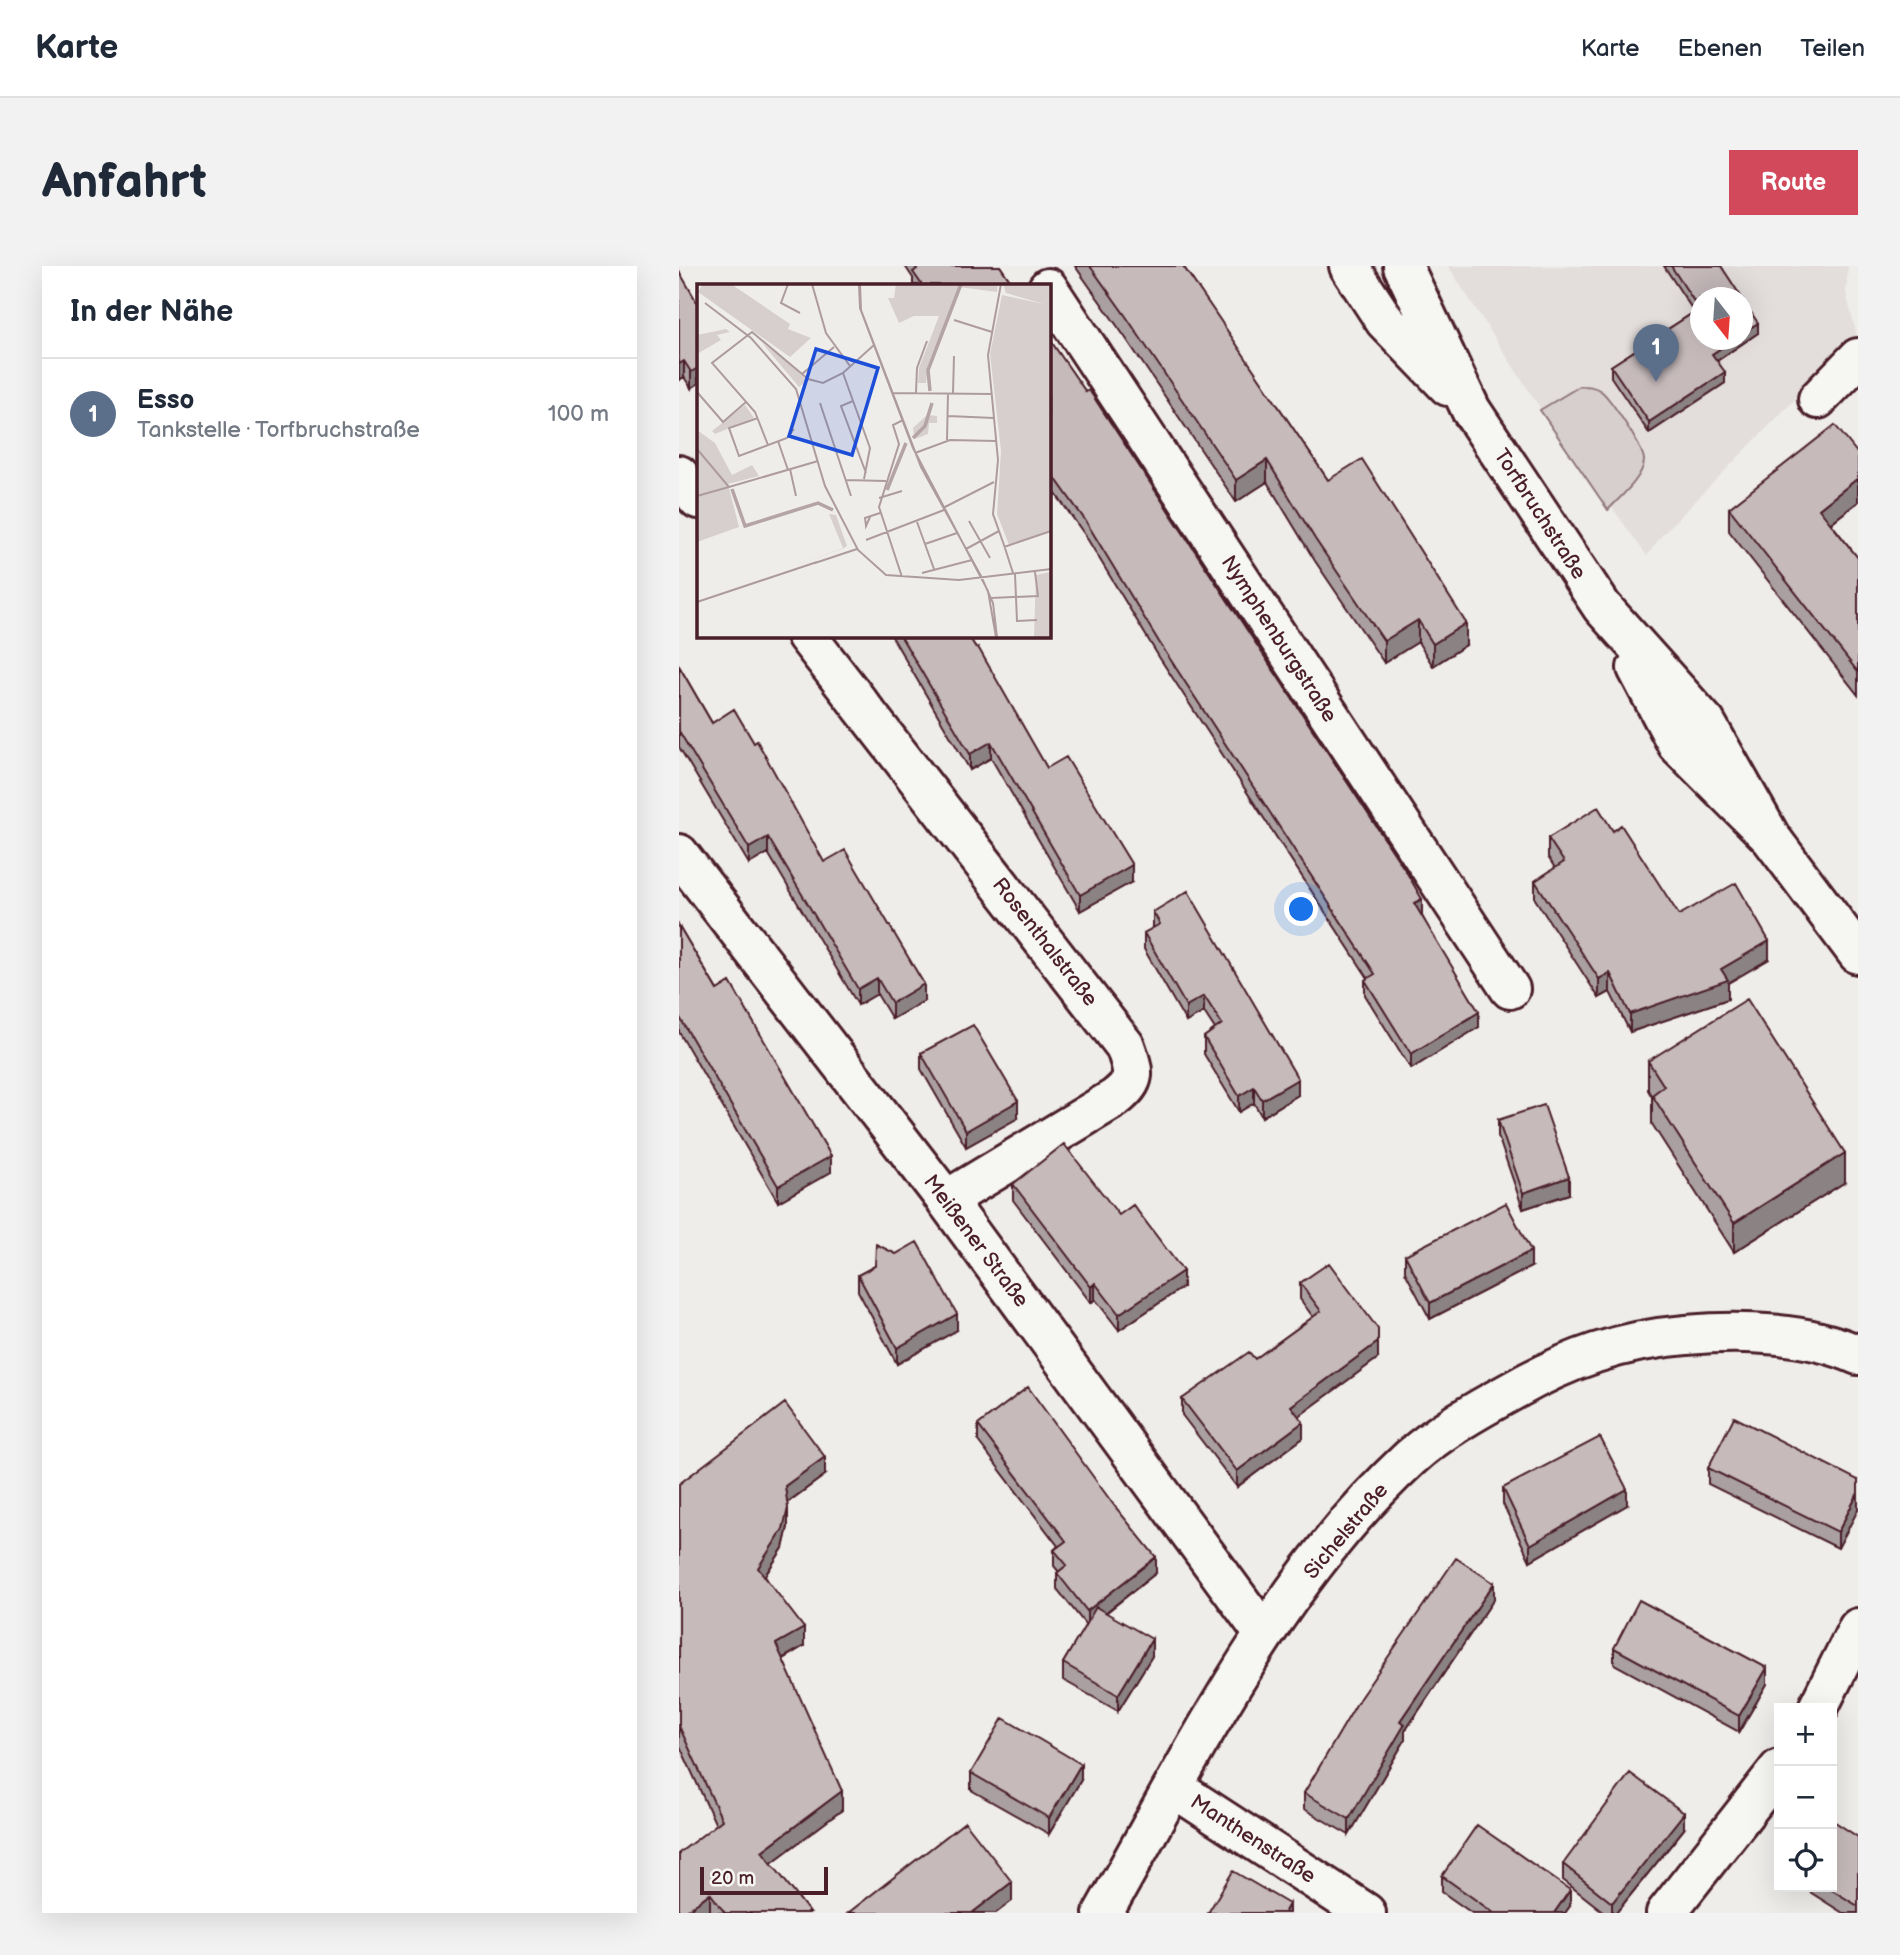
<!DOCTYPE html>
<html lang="de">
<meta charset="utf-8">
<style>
:root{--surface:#fff;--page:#f2f2f3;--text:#1f2937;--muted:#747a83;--line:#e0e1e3;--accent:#d1495b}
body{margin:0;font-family:"Balsamiq Sans",sans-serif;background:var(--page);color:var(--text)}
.controls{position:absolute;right:21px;bottom:21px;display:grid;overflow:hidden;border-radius:0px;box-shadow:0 7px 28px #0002}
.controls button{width:63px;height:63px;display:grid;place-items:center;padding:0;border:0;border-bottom:2px solid var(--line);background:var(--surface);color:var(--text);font:35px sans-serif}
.compass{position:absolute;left:1011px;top:21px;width:63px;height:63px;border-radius:50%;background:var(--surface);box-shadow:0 7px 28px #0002;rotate:163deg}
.scale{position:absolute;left:21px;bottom:18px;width:128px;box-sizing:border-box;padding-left:7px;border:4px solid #4a1f2b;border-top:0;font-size:19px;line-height:24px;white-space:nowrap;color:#4a1f2b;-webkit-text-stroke:5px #f6f6f2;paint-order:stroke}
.you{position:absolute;left:623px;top:644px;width:24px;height:24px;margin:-18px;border:5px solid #fff;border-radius:50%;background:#1a73e8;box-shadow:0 0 0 10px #1a73e833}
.badge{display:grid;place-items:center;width:46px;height:46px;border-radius:50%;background:var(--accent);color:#fff;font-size:23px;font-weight:700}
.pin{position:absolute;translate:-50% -58px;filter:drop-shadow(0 2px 4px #0008)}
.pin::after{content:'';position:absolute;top:37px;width:24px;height:21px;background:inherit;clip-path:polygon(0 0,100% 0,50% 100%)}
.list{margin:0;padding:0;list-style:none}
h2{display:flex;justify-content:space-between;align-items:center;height:91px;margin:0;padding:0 28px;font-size:30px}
h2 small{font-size:23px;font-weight:400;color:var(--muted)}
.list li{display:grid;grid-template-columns:46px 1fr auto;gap:21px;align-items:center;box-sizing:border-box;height:112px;padding:0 28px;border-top:2px solid var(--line)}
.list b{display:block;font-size:26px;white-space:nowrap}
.list p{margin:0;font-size:23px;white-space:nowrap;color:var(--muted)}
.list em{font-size:23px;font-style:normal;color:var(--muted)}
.icon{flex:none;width:38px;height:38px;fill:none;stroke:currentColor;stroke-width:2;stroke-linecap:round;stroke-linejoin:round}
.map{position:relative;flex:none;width:1179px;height:1647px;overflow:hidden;border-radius:0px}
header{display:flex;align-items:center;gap:42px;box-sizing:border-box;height:98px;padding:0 35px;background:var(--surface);border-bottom:2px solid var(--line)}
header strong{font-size:33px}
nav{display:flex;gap:38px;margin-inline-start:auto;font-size:24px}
.intro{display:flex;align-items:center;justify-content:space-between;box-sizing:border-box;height:168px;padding:0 42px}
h1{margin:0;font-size:49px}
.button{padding:18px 32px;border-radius:0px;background:var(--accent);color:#fff;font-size:24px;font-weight:700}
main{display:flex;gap:42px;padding:0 42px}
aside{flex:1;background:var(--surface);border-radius:0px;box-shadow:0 7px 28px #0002}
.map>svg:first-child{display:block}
.built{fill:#e3dedc;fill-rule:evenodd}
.green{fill:#d7cfce;stroke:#90777c;stroke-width:2}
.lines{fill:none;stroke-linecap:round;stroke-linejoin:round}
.street-casing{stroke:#4a1f2b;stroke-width:44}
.secondary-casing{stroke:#4a1f2b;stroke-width:44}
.street{stroke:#f6f6f2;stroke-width:38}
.secondary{stroke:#f6f6f2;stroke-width:38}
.wall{fill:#aaa0a1;stroke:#4a1f2b;stroke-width:2}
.shaded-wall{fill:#8b8283;stroke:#4a1f2b;stroke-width:2}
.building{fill:#c6babb;stroke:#4a1f2b;stroke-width:2}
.labels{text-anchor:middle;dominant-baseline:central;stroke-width:6;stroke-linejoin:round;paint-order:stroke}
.street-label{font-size:21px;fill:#4a1f2b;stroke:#f6f6f2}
.inset-river{fill:none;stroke:#b4a4a5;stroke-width:3.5}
.inset-road{fill:none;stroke:#ad9b9e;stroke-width:2}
.view{fill:#1d4ed8;fill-opacity:0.15;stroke:#1d4ed8;stroke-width:3.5}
.inset-edge{fill:none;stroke:#4a1f2b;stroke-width:3.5}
</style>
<header>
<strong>Karte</strong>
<nav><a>Karte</a><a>Ebenen</a><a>Teilen</a></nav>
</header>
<div class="intro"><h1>Anfahrt</h1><a class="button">Route</a></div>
<main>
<aside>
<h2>In der Nähe<small></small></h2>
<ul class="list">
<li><span class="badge" style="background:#5c6f8a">1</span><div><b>Esso</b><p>Tankstelle · Torfbruchstraße</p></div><em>100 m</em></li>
</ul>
</aside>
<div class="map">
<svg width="1179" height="1647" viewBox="0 0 1179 1647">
<rect width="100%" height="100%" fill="#efedea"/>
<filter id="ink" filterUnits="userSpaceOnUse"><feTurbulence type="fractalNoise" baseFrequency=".0143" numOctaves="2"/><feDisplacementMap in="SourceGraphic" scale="14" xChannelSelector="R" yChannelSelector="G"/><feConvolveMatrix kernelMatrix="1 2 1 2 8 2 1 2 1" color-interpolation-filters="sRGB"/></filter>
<g filter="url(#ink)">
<path class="built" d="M769 0H1169L1167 27 1178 70 983 269 968 290 861 142ZM1022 32H1064V74H1022Z"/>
<path class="green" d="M901 120C909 120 915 120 922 125 931 132 966 184 965 195 964 212 940 232 929 244L861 144Z"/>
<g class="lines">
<g class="street-casing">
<path id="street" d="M369 22 831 723
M1139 133 1179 92
M0 209 19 233
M127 369 446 780C455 806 459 814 436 832L267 934
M0 588 267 934 585 1368
M1139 1442 1179 1362
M495 1522 687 1647
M424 1647C513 1490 597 1316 731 1192 761 1165 798 1144 833 1125 889 1093 943 1074 1007 1069 1062 1064 1129 1066 1179 1089
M987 1647 1100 1503"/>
</g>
<g class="secondary-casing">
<path id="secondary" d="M670 0 706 55 769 120
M724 0 792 144 923 341 1027 457 1092 572
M958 402 998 478 1092 572 1179 688"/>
</g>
<use href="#street" class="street"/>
<use href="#secondary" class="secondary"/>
</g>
<path class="wall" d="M226 0H321L334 19H234V12Z
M396 0H504L649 214 787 379 754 400 739 376 705 397 636 295 588 216 557 236 446 71Z
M985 0H1042L1079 67 1038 95 1046 117 970 167 932 111V100L1015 46Z
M19 38 12 122 5 111 0 114Z
M369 71 743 648H742L800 761 732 803 686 729V714L689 712 480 391 406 269 369 217Z
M1179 236 1152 257 1179 292V429L1050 265V242Z
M212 369H289L368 502 453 616 401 645 312 492 291 504Z
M0 400 33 457 145 596 245 735 213 753 198 728 179 739 89 587 70 598 0 481Z
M934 565 1000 649 1090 693 1049 717V733L951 766 931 726 920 732 856 633V615L876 602 869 591V572Z
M474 646 619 829 583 851 575 837 560 846 525 788V771L536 763 525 746 507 756 465 683V667L474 662Z
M0 660 38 724 152 906 99 936 0 766Z
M242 787 339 852 287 881 242 803Z
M969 795 1166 916 1055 986 973 858V831L969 824Z
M819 854 890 928 844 943 819 870Z
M334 918 440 949 504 1021 440 1064 416 1033 412 1037 334 934Z
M726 989 852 1001 751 1053 726 1006Z
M196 1000 278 1064 218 1098 179 1025V1009Z
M621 1017 699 1092 620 1150 624 1172 558 1221 503 1149V1133L576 1093 634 1051 621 1033Z
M299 1159 477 1307 427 1347 473 1390 439 1445 384 1414V1397L407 1359 378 1323V1307L380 1306 375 1300V1284L379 1280 299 1175Z
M1029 1202 1179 1214 1159 1282 1029 1218Z
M146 1209 108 1237 109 1261 104 1282 86 1310 125 1380 104 1393 163 1544 92 1597 131 1647H32L31 1645 29 1647 37 1559 0 1478V1218Z
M824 1222 948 1239 851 1295 824 1238Z
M815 1333 726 1465V1474L670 1569 625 1543V1527Z
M935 1382 1088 1418 1060 1466 935 1398Z
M292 1507 402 1514 370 1568 292 1524Z
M1005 1563 937 1647H926L884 1614V1598Z
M1179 1571V1647H1164L1123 1621H1153Z
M1100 1586V1606L1098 1605V1589Z
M763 1610 891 1640 886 1647H793L763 1626Z"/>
<path class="shaded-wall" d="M1079 57V67L1033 98V88L1054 74H1063V67Z
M5 95V111L0 114V98Z
M19 102V118L12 122V106Z
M1046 106V117L970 167V156Z
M588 194V216L557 236V214Z
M1179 212V236L1140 266V243Z
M739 354V376L705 397V375Z
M787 357V379L754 400V378Z
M312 476V492L291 504V488Z
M89 571V587L70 598V582Z
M453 599V616L401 645V629Z
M743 633V648L735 653V637Z
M1090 675V693L1049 717V733L951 766V748L1042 703Z
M931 707V726L920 732V713Z
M198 712V728L179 739V723Z
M245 718V735L213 753V737Z
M525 730V746L507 756V740Z
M800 746V761L732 803V788Z
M619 813V829L583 851V834Z
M575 821V837L560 846V830Z
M339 835V852L287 881V865Z
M1166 887V916L1055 986V957Z
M152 890V906L99 936V920Z
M890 911V928L844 943V927Z
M852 985V1001L751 1053V1037Z
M504 1005V1021L440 1064V1048Z
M416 1017V1033L412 1037V1021Z
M278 1048V1064L218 1098V1082Z
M699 1076V1092L612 1156V1140Z
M624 1156V1172L558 1221V1205Z
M146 1191V1209L106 1238V1220Z
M948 1223V1239L851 1295V1279Z
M1179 1227V1244L1159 1282V1266Z
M109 1242V1261L104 1282 79 1320V1302Z
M477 1291V1307L408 1361V1345Z
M815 1317V1333L726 1465V1474L670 1569V1553L721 1455Z
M125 1362V1380L97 1396V1378Z
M473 1373V1390L439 1445V1429Z
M1088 1402V1418L1060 1466V1450Z
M402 1498V1514L370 1568V1552Z
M163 1525V1544L83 1604V1585Z
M1005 1547V1563L937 1647H933V1637Z
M333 1616V1635L317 1647H293Z
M891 1624V1640L886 1647H875Z
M31 1627V1645L29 1647H5Z
M610 1638V1647H605Z"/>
<path class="building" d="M236 0H321L334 19H243L234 6 238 3Z
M411 0H504L533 42 649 214 683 193 787 357 754 378 739 354 705 375 636 273 588 194 557 214 446 49Z
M992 0H1042L1063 32H1021V74H1054L1033 88 1046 106 970 156 932 100 1020 43Z
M0 5 19 38V102L12 106 5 95 0 98Z
M1063 33 1079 57 1063 67Z
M369 71 407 126 410 124 728 607 743 633 735 637 800 746 732 788 686 714 696 708 480 376 406 254 369 202Z
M1156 159 1179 188V212L1140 243 1179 292V406L1050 242Z
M221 369H289L297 382 299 381 368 502 387 491 453 599 401 629 312 476 291 488Z
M0 400 33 457 55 443 75 477 78 475 145 596 166 584 245 718 213 737 198 712 179 723 89 571 70 582 0 465Z
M919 541 934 565 942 559 1000 649 1057 617 1090 675 1042 703 1049 714 951 748 931 707 920 713 856 615 885 596 869 572Z
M509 625 619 813 583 834 575 821 560 830 525 771 543 758 525 730 507 740 465 667 481 658 474 646Z
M0 660 38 724 51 716 152 890 99 920 0 750Z
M1068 733 1166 887 1055 957 973 829 985 820 969 795Z
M294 759 339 835 287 865 242 787Z
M865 839 890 911 844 927 819 854Z
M385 878 440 949 454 939 504 1005 440 1048 416 1017 412 1021 334 918Z
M827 937 852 985 751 1037 726 989Z
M238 976 278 1048 218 1082 179 1009 196 1000 197 978 217 988Z
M650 997 699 1063V1076L612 1140 624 1156 558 1205 503 1133 570 1086 576 1093 642 1045 621 1017Z
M349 1121 434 1238 477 1291 408 1345 378 1307 388 1299 375 1284 387 1275 299 1159Z
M106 1137 146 1191 106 1220 109 1242 104 1263 79 1302 125 1362 97 1378 163 1525 83 1585 131 1647H46L31 1627 5 1647H0V1587L43 1554 0 1460V1218Z
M1055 1151 1179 1214V1227L1159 1266 1029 1202Z
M921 1171 948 1223 851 1279 824 1222Z
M777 1292 815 1317 721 1455 726 1458 670 1553 625 1527 681 1432Z
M960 1334 1088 1402 1060 1450 935 1382Z
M417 1341 473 1373 439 1429 384 1397Z
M324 1452 402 1498 370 1552 292 1507Z
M951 1507 1005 1547 933 1637 884 1598Z
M1153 1554 1179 1571V1640L1148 1621H1153Z
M286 1556 333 1616 293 1647H169Z
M798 1559 891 1624 875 1647H815L763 1610Z
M554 1605 610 1638 605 1647H529Z"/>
</g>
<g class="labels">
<g class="street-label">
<text transform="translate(861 248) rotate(57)">Torfbruchstraße</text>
<text transform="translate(600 373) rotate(57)">Nymphenburgstraße</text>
<text transform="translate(366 676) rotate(52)">Rosenthalstraße</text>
<text transform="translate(297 975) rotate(53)">Meißener Straße</text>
<text transform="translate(667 1265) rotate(-50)">Sichelstraße</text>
<text transform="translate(574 1573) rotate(33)">Manthenstraße</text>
</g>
</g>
<g transform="translate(18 18)">
<rect width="354" height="354" fill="#efedea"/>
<path d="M6 0H34L93 40 91 45 114 54 93 73 1 8ZM199 0H301L300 8 262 3 231 81 229 99H221L222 84 242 32H217L202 39 191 14H197ZM306 0H353V247L312 261 300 230 304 167 293 70 305 11 347 20 309 9ZM29 45 33 48 20 51 24 56 0 70V51ZM65 59 91 78 110 97 102 103ZM48 121 57 134 18 150 15 147ZM230 131 240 132V139H232L231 150 218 155 222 148 217 153 216 144ZM0 146 18 159 35 191 55 181 62 192 31 200 42 243 0 258ZM132 230 139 231 150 262 147 264 98 282 146 264ZM353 288V353H337L339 291Z" fill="#d7cfce"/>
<path class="inset-river" d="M233 107 231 86 264 0M216 154 228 142 235 119M35 205 48 242 121 219 136 226M190 206 209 159"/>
<path class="inset-road" d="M91 0 84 19 103 29M115 0 129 49 153 82M162 0 163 24 216 164 291 307 299 353M163 0 164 26 224 183 284 292M304 0 291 71 301 176 296 230 307 261M8 19 54 54 99 105 128 202 161 266 189 291 262 296 354 285M257 36 295 48M146 89 173 164 167 195M105 90 137 63M0 108 26 138 49 118M195 109 295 110M219 109 220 84 230 57M256 109 257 72M156 117 144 122 169 189M123 119 154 212M251 132 297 134M61 134 32 144 42 172 90 154 97 145M250 156 251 109M81 157 91 186M71 161 58 128 15 79 55 48 111 95 126 99 146 89 177 61M0 165 32 203 0 212M218 169 253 156 299 157M93 185 99 212M149 196 189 197M32 203 121 177M182 214 205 207M246 224 297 198M173 233 169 242 168 234 183 229M272 237 293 274M220 238 237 285M169 256 247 226M228 260 260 249M307 261 316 289M307 263 354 247M269 265 302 247M118 279 160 265M225 289 275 276M318 290 320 337 340 336M284 292 296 319 300 353M205 293 182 223 202 160 196 141 206 136M294 314 341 312 338 288M0 318 120 278"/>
<path class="view" d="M119 65 181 84 155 171 92 152Z"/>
<rect width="354" height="354" class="inset-edge"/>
</g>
</svg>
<div class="controls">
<button>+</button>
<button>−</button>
<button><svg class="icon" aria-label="locate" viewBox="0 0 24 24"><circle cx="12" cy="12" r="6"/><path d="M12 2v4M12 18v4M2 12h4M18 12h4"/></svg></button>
</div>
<svg class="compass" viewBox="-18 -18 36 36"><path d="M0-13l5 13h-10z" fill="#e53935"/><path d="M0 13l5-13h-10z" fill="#747a83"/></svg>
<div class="scale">20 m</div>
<div class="you"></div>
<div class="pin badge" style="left:977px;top:116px;background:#5c6f8a">1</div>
</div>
</main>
